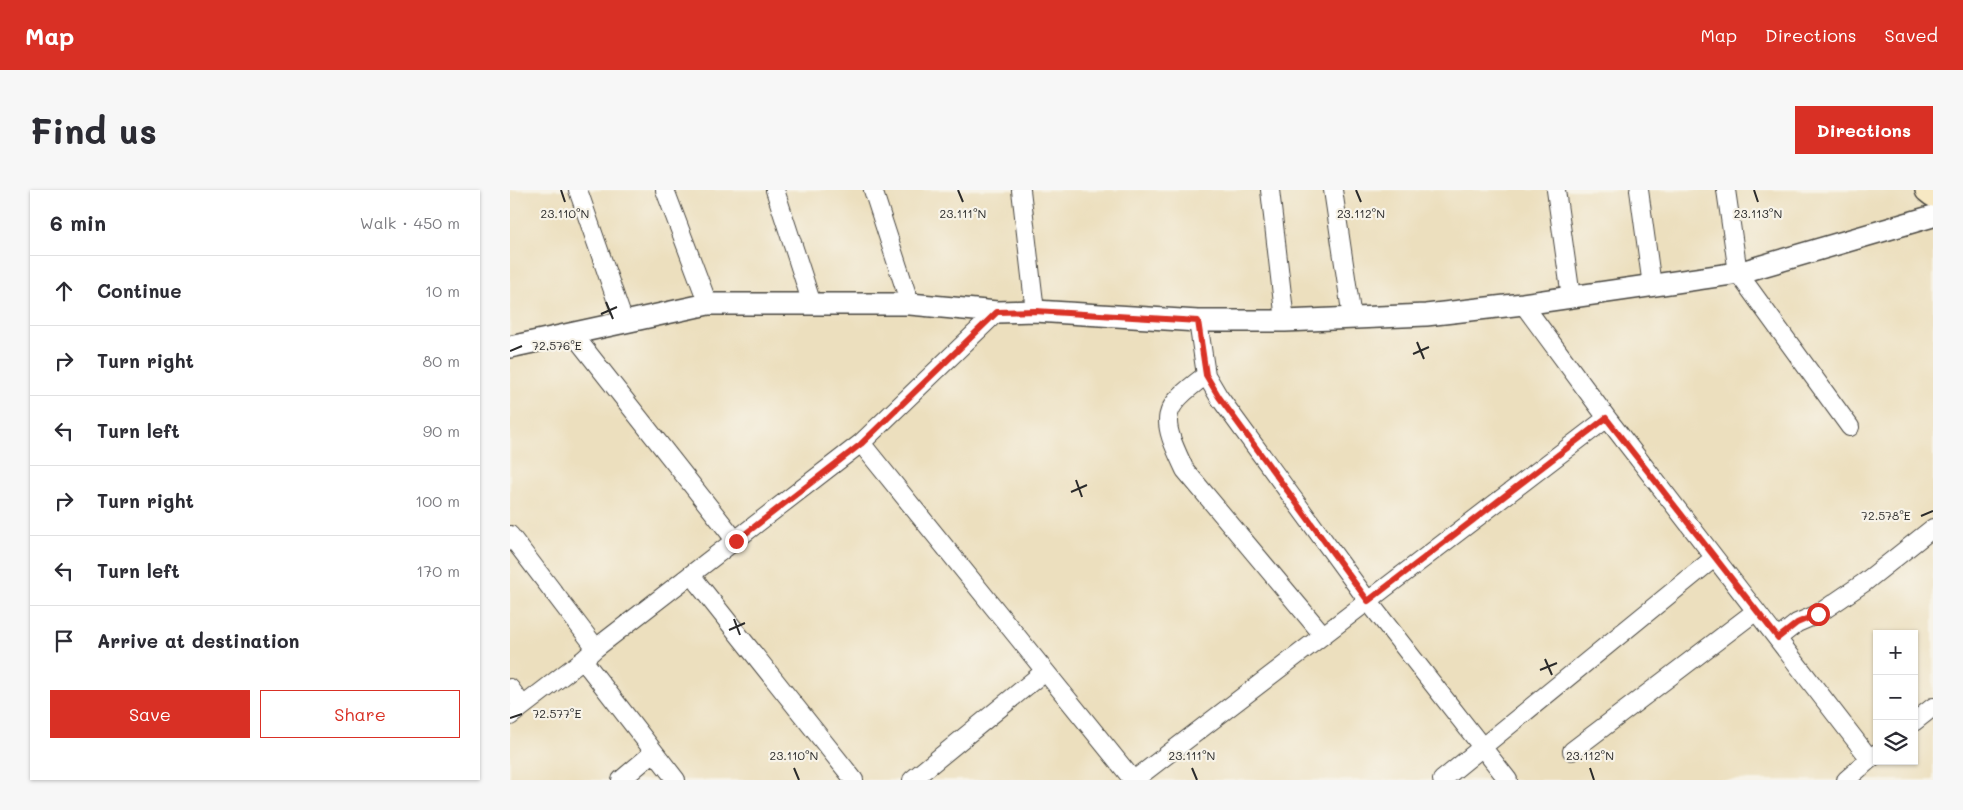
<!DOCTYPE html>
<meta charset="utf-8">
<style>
:root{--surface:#fff;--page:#f7f7f7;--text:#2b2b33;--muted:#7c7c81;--line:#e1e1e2;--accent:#d93025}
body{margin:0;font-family:Mali,sans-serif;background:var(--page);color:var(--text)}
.controls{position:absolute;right:15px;bottom:15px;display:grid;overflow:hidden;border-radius:0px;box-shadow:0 1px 4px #0004}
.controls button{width:45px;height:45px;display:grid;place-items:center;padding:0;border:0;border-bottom:1px solid var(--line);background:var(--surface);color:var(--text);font:25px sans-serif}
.stop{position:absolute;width:15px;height:15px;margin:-11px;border:4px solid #d93025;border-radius:50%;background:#fff}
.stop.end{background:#d93025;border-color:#fff;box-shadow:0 1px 5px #0008}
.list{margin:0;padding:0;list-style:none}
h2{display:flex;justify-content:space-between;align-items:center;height:65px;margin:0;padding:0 20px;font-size:21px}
h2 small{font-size:16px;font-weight:400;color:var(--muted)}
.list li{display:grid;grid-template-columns:32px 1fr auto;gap:15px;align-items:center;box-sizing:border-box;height:70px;padding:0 20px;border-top:1px solid var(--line)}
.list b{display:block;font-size:19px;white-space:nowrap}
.list em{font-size:16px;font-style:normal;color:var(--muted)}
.actions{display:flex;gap:10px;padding:15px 20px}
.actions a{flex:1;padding:11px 0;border:1px solid var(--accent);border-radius:0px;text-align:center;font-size:18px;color:var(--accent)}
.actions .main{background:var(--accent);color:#fff}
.icon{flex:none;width:28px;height:28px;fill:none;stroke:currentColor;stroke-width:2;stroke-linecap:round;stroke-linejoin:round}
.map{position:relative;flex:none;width:1423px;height:590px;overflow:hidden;border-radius:0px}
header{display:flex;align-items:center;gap:30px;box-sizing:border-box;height:70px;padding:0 25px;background:var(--accent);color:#fff}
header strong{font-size:24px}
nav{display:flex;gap:28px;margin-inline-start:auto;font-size:18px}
.intro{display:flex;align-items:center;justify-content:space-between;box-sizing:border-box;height:120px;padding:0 30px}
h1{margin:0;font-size:35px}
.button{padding:12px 22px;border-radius:0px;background:var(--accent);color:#fff;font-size:18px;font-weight:700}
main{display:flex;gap:30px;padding:0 30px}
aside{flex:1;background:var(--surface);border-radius:0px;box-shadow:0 1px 4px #0004}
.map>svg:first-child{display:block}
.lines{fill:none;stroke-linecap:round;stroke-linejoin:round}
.minor-casing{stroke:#484641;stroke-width:20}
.tertiary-casing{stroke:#484641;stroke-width:24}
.secondary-casing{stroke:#484641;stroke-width:28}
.minor{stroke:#fff;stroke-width:18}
.tertiary{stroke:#fff;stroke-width:21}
.secondary{stroke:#f7e8c3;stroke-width:25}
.route{stroke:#d93025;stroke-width:6}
.ticks{fill:none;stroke:#2b2b2b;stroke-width:2}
.ticks-label{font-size:12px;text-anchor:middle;fill:#2b2b2b;stroke:#f7f3e8;stroke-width:4.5;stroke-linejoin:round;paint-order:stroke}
</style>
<header>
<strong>Map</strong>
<nav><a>Map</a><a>Directions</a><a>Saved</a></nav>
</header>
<div class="intro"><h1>Find us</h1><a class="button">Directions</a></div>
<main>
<aside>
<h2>6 min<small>Walk · 450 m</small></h2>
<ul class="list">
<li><svg class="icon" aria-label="ahead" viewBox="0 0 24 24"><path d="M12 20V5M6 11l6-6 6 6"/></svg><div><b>Continue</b></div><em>10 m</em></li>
<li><svg class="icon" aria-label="right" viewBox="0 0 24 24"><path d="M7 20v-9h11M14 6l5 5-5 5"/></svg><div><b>Turn right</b></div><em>80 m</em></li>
<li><svg class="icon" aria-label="left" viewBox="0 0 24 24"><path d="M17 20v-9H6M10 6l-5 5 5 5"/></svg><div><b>Turn left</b></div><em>90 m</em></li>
<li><svg class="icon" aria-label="right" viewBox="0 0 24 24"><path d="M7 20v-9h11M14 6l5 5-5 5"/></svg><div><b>Turn right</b></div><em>100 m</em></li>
<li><svg class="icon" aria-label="left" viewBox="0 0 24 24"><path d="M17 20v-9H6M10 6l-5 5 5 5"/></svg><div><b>Turn left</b></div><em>170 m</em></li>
<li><svg class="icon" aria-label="arrive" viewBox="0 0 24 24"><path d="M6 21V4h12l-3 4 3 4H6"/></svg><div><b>Arrive at destination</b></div></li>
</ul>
<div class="actions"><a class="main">Save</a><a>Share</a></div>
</aside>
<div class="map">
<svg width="1423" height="590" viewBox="0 0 1423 590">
<rect width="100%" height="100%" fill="#f7f3e8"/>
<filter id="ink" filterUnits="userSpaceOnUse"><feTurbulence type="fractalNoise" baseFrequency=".02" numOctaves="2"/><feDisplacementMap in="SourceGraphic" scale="10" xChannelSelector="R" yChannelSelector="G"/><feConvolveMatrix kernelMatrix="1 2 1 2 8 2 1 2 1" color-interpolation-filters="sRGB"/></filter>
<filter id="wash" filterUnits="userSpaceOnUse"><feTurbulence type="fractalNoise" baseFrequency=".0096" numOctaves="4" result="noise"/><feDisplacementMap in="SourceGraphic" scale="20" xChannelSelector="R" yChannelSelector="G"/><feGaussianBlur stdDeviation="1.12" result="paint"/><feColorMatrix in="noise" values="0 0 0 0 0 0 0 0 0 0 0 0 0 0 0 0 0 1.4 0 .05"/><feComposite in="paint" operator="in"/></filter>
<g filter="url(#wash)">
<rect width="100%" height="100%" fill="#ecdfbe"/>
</g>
<g filter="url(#ink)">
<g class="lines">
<g class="minor-casing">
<path id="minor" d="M68 0 114 132
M155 0 198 114
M265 0 302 114
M363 0 400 114
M511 0 525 121
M760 0 775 131
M823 0 842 128
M1046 0 1061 107
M1129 0 1142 96
M1216 0 1228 83 1340 237
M1013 114 1097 228 1360 569
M487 122 351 253 623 590
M688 131 696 185 709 207 858 411 998 590
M63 144 226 351
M696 185C649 220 650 227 675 280L813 445
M0 345 86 458
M181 385 344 590
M1268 448 1287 433 1308 424 1355 392 1423 338
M73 470 166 590
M0 498 13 516
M0 526 73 470 86 458 351 253
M1404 532 1423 517
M1062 561 1246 421
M111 590 144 562
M402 590 535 481
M624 590 1097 228
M932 590 1204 368
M1336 590 1367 563"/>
</g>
<g class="tertiary-casing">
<path id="tertiary" d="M0 157 198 114H400L487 122 525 121 688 131H775L916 125 1013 114 1228 83 1423 26"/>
</g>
<g class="secondary-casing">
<path id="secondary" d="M1418 0 1423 4"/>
</g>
<use href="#minor" class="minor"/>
<use href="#tertiary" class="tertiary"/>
<use href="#secondary" class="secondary"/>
</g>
</g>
<g class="lines" filter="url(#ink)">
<path class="route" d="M226 351 351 254 487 122 525 121 688 131 696 185 709 207 858 411 1096 228 1268 448 1287 433 1308 424"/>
</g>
<path class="ticks" d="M51 0 55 12M448 0 453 12M846 0 851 12M1244 0 1248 12M96 112 103 129M91 124 107 117M907 152 914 169M0 161 12 156M903 164 919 157M566 290 572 307M561 302 577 295M1411 326 1423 321M224 429 230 445M219 440 235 433M1035 469 1042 485M1030 480 1047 473M0 528 12 524M284 578 289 590M682 578 687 590M1080 578 1084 590"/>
<g class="ticks-label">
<text x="55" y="28">23.110°N</text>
<text x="453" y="28">23.111°N</text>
<text x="851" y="28">23.112°N</text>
<text x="1248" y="28">23.113°N</text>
<text x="47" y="160">72.576°E</text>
<text x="1376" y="330">72.578°E</text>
<text x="47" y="528">72.577°E</text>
<text x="284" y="570">23.110°N</text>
<text x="682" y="570">23.111°N</text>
<text x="1080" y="570">23.112°N</text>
</g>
</svg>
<div class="controls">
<button>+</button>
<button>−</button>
<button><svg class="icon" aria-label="layers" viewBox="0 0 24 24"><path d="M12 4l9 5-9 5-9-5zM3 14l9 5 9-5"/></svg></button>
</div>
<div class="stop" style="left:1308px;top:424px"></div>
<div class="stop end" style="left:226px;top:351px"></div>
</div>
</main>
